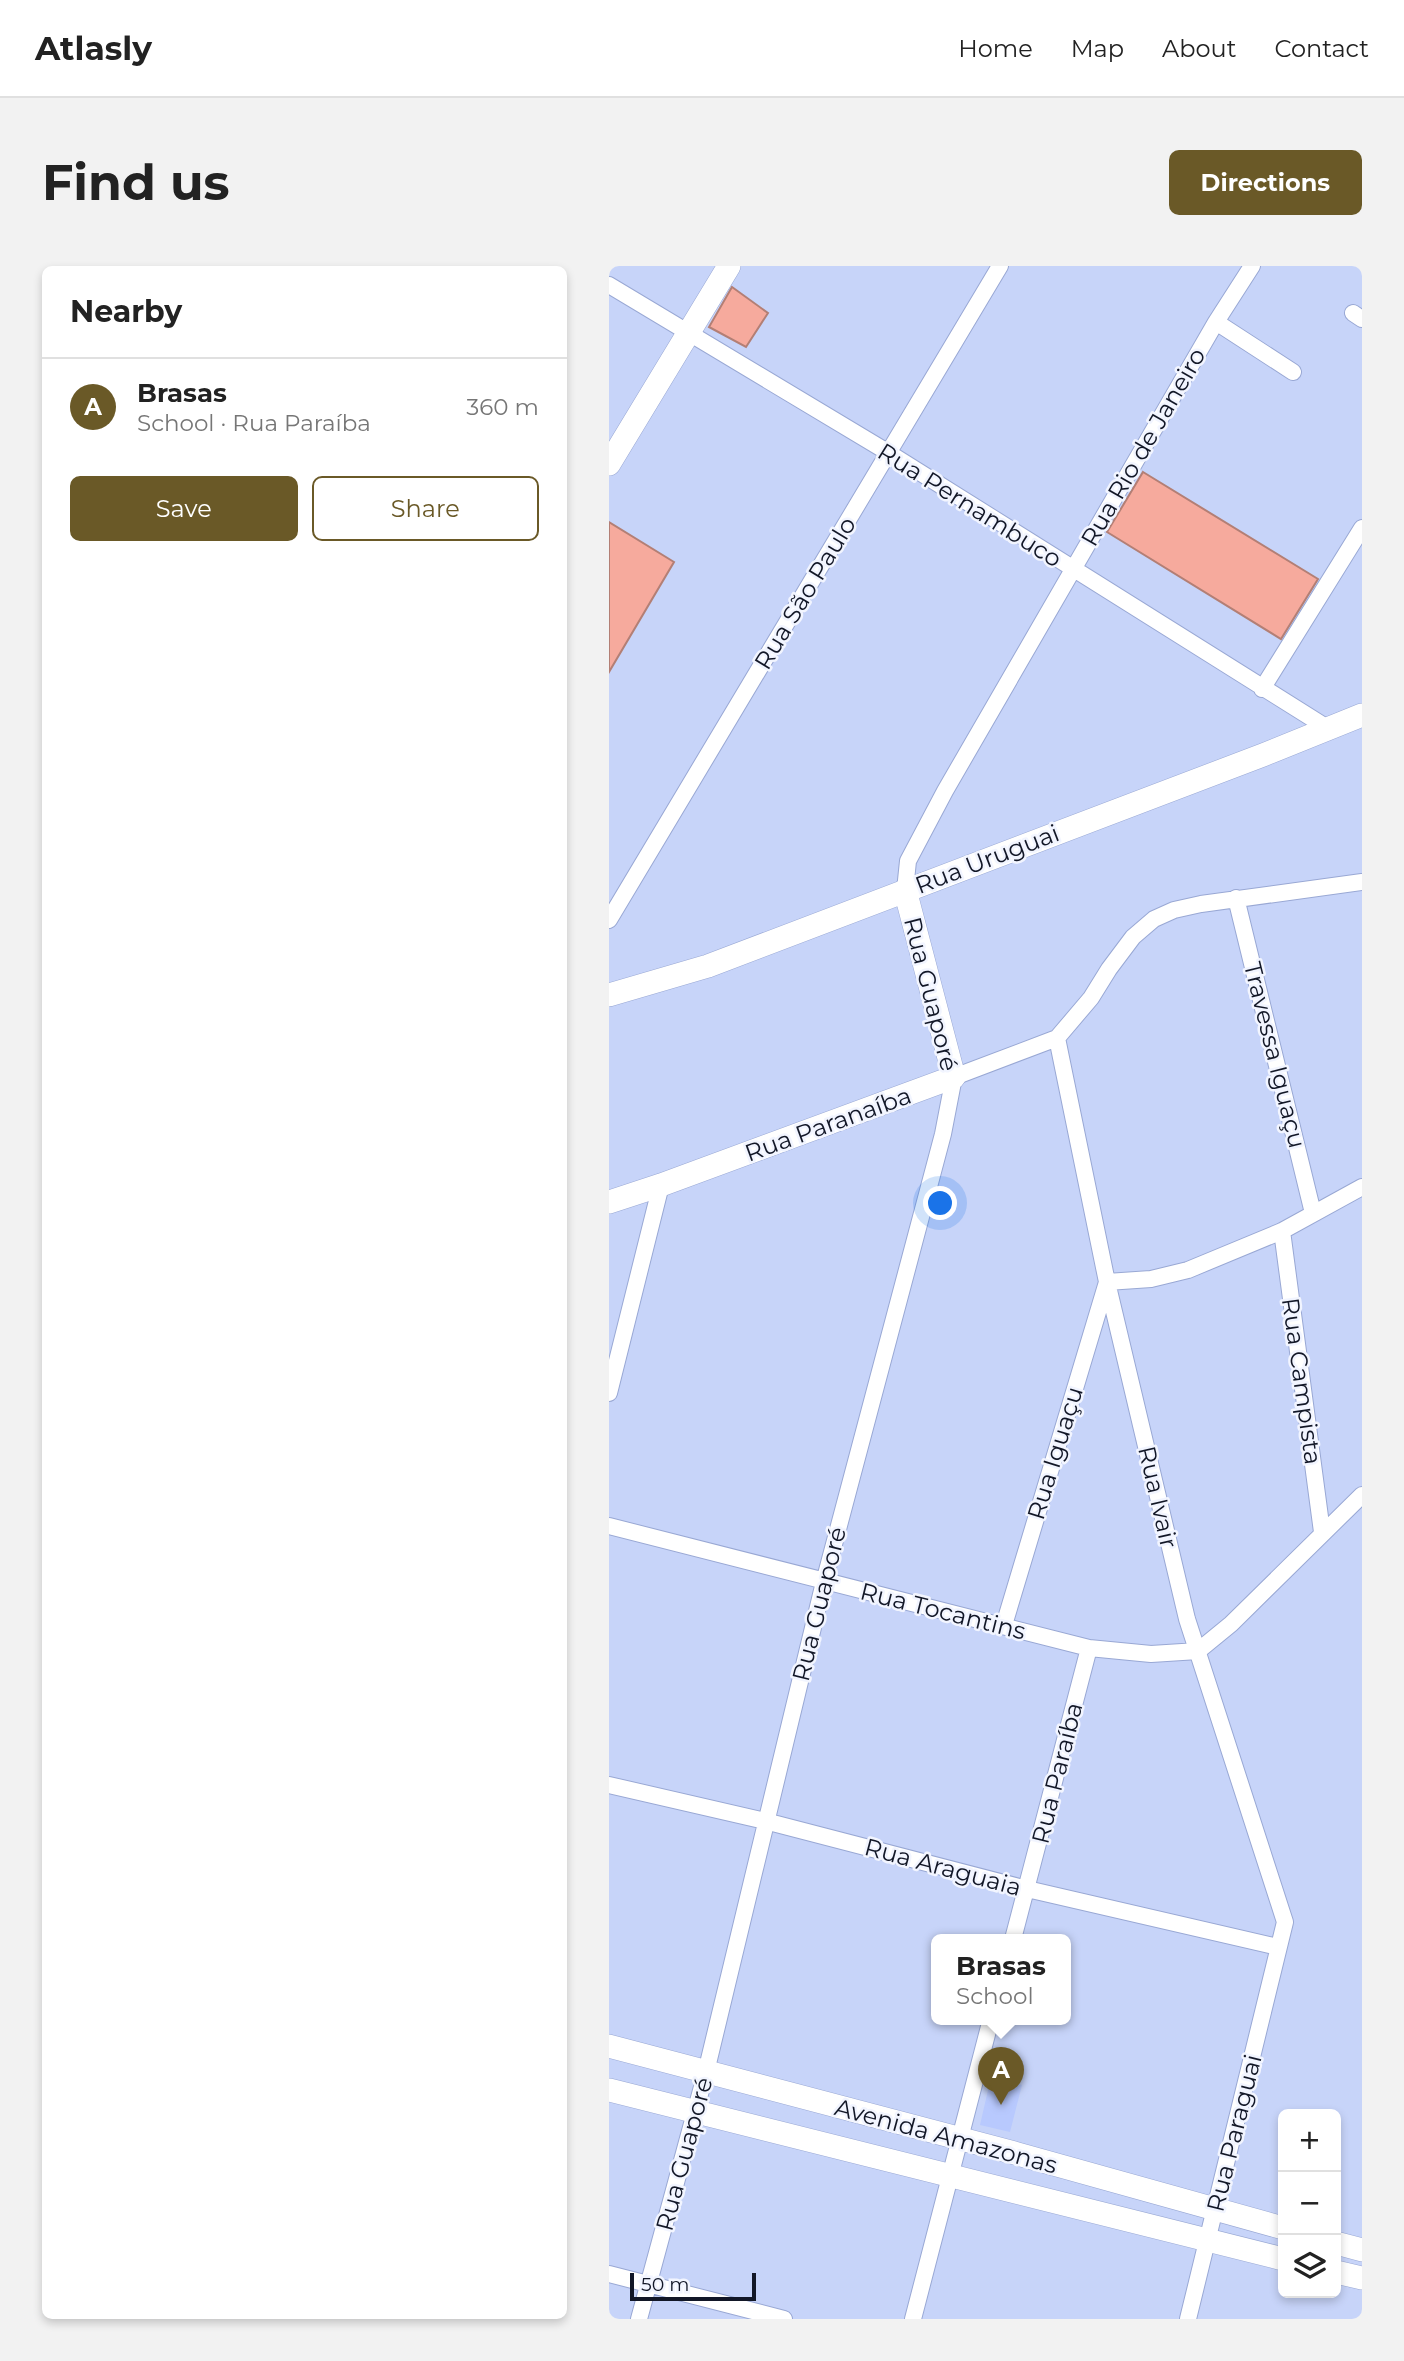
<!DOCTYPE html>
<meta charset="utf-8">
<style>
:root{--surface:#fff;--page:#f2f2f2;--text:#222;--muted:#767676;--line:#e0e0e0;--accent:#6a5927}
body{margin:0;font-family:Montserrat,sans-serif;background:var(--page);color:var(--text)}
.controls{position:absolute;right:21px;bottom:21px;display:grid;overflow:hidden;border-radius:10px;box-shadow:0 4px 10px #0003}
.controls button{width:63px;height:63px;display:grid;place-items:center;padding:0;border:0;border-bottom:2px solid var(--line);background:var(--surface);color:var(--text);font:35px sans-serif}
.scale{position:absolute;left:21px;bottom:18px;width:126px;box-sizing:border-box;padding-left:7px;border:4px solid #121727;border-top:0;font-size:19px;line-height:24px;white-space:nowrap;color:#121727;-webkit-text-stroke:5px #f2f5ff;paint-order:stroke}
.you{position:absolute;left:332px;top:938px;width:24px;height:24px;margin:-18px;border:5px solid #fff;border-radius:50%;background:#1a73e8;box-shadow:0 0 0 10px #1a73e833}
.badge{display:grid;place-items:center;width:46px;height:46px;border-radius:50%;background:var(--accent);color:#fff;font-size:23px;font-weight:700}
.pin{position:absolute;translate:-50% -58px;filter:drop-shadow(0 2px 4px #0008)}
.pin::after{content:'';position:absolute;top:37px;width:24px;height:21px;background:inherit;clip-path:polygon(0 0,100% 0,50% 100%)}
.popup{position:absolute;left:322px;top:1668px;width:140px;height:91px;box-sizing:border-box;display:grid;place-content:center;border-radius:10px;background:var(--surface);filter:drop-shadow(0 2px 5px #0005);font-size:23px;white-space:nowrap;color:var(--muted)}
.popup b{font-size:26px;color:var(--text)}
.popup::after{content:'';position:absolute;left:50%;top:100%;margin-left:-14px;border:14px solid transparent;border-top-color:var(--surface)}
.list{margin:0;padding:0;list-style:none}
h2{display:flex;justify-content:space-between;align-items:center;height:91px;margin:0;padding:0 28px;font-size:30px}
h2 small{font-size:23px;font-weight:400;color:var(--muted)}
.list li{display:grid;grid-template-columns:46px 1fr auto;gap:21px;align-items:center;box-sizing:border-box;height:98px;padding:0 28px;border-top:2px solid var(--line)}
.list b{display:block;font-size:26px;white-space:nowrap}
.list p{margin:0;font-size:23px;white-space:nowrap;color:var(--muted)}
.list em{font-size:23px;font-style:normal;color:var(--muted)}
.actions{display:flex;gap:14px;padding:21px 28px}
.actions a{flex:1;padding:16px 0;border:2px solid var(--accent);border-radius:10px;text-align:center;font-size:24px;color:var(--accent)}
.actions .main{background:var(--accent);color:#fff}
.icon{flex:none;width:38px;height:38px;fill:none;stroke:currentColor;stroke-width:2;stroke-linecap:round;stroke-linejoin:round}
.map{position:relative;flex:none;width:753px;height:2053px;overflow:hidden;border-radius:10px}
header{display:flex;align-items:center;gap:42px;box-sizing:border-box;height:98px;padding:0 35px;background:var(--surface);border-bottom:2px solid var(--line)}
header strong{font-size:33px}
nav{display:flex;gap:38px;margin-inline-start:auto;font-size:24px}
.intro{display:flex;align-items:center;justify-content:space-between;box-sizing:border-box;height:168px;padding:0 42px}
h1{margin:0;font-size:49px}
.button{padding:18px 32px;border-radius:10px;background:var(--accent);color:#fff;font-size:24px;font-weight:700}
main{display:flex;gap:42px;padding:0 42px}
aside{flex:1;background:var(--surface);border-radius:10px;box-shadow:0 4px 10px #0003}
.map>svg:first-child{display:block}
.built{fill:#b8c9fe}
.building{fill:#f6aa9d;stroke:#b37f75;stroke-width:2}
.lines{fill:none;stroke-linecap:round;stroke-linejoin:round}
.street-casing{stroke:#99a8d4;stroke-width:18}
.secondary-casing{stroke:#99a8d4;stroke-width:24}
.street{stroke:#fff;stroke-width:16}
.secondary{stroke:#fff;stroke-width:23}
.labels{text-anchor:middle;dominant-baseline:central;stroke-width:5;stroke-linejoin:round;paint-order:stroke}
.street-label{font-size:24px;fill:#121727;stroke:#f2f5ff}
</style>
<header>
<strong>Atlasly</strong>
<nav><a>Home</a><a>Map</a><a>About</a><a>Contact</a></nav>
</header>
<div class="intro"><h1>Find us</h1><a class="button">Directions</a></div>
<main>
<aside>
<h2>Nearby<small></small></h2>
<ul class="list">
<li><span class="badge">A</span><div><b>Brasas</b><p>School · Rua Paraíba</p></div><em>360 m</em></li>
</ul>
<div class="actions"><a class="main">Save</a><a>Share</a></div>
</aside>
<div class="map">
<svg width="753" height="2053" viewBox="0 0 753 2053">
<rect width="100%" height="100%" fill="#c7d4f9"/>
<path class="built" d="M382 1811 413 1819 401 1866 371 1859Z"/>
<path class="building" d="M123 21 159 47 137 81 100 61Z
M534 206 709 313 672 373 498 266Z
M0 256 65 296 0 406Z"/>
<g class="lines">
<g class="street-casing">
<path id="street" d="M0 19 280 187 720 463
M744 47 753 53
M607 56 684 106
M653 423 753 262
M296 624 299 595 336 525 607 56 643 0
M627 632 704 947
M0 654 391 0
M448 772 498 1016 578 1353 676 1656 579 2053
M673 965 713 1266
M0 1127 52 919
M0 1260 480 1382 542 1388 589 1385 622 1358 753 1229
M395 1359 498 1016 542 1013 579 1004 673 965 753 921
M0 1519 156 1555 418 1623 669 1681
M404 1673 480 1382
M0 2008 175 2053
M30 2053 97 1806 215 1316 334 868 345 811 448 772 482 732 500 703 524 671 545 653 565 644 592 638 753 616
M304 2053 382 1753"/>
</g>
<g class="secondary-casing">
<path id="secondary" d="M0 198 120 0
M0 729 99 700 654 489 753 449
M0 936 52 919 345 811 296 624
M0 1780 409 1888 674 1962
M0 1824 674 1993
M727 1977 753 1984
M727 2006 753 2012"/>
</g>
<use href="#street" class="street"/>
<use href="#secondary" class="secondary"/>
</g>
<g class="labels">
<g class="street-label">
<text transform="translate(534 181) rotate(-60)">Rua Rio de Janeiro</text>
<text transform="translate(361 239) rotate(32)">Rua Pernambuco</text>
<text transform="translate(196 327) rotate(-59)">Rua São Paulo</text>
<text transform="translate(378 593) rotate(-21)">Rua Uruguai</text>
<text transform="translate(322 728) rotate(76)">Rua Guaporé</text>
<text transform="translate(666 789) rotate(76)">Travessa Iguaçu</text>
<text transform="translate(219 858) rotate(-20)">Rua Paranaíba</text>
<text transform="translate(693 1115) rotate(82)">Rua Campista</text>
<text transform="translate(446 1187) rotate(-73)">Rua Iguaçu</text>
<text transform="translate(549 1231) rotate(77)">Rua Ivair</text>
<text transform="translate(210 1338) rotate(-76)">Rua Guaporé</text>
<text transform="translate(334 1345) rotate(14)">Rua Tocantins</text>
<text transform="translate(448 1507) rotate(-76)">Rua Paraíba</text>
<text transform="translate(334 1601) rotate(15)">Rua Araguaia</text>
<text transform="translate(625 1867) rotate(-76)">Rua Paraguai</text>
<text transform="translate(337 1870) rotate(15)">Avenida Amazonas</text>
<text transform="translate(75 1888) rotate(-75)">Rua Guaporé</text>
</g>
</g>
</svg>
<div class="controls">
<button>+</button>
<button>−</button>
<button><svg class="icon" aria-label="layers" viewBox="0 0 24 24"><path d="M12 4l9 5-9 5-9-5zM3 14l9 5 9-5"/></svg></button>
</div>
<div class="scale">50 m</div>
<div class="you"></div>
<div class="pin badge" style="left:392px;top:1839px">A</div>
<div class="popup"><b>Brasas</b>School</div>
</div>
</main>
